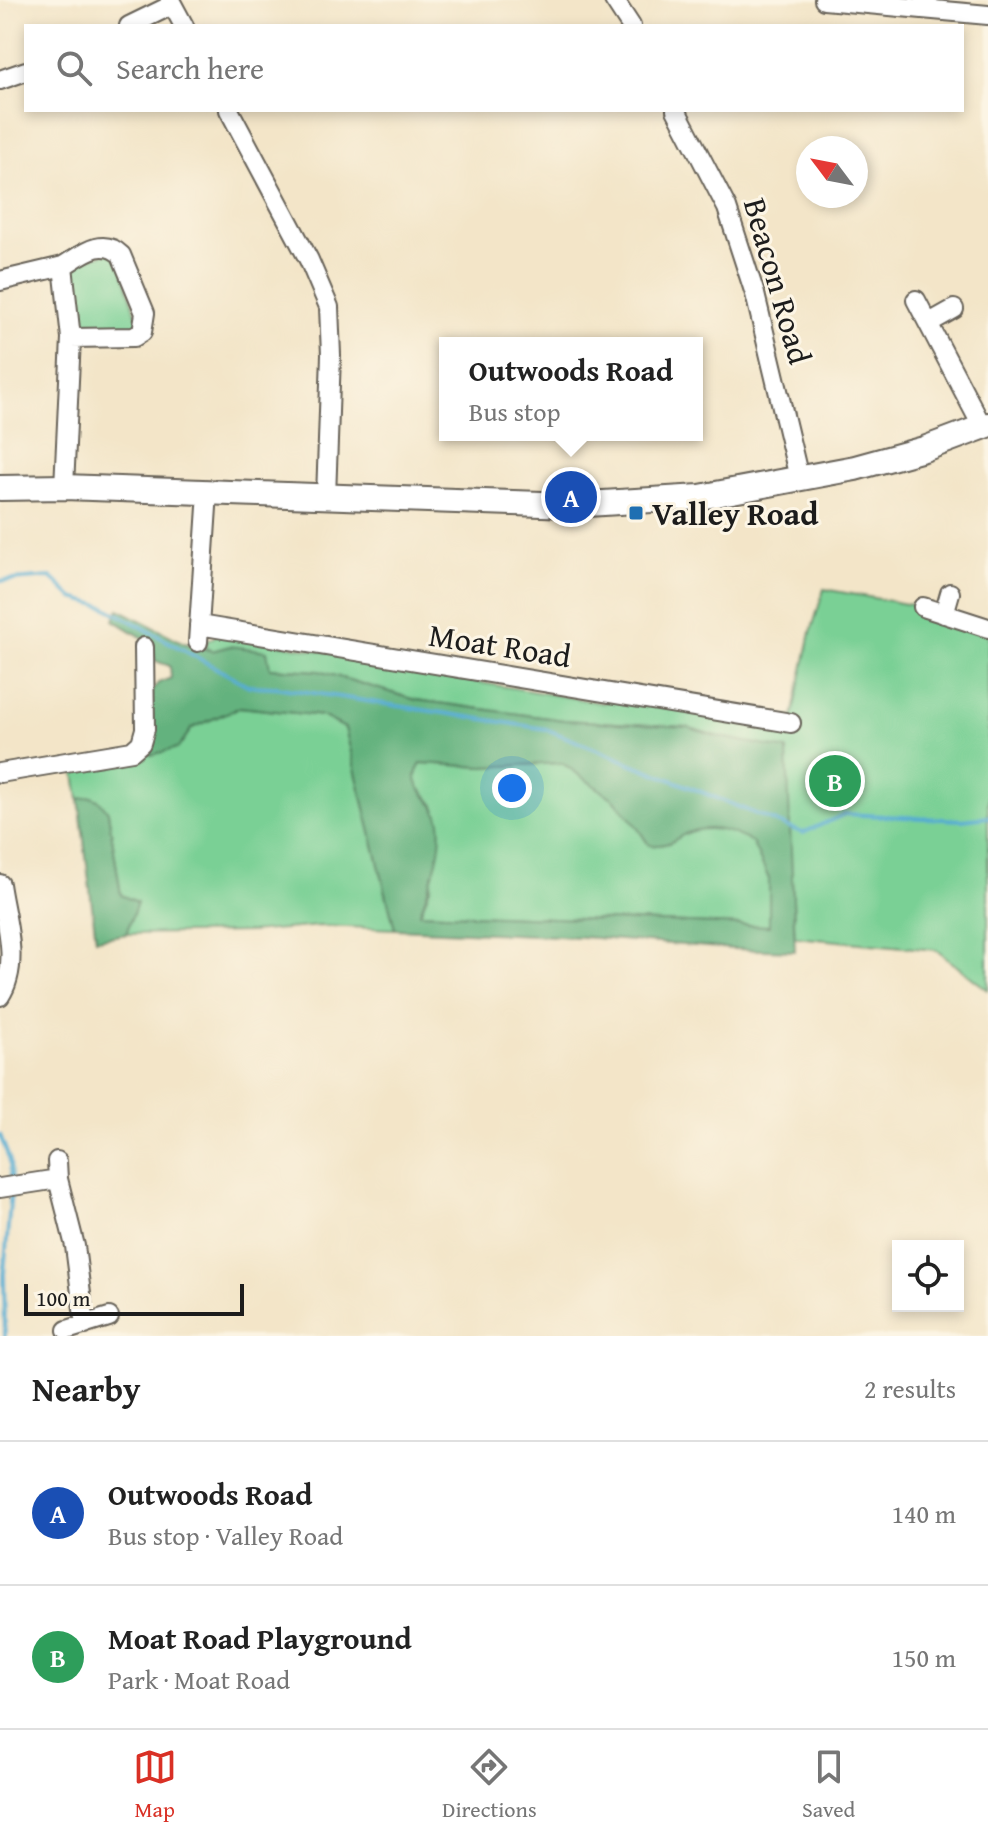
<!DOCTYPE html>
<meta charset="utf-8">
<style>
:root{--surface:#fff;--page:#f2f2f2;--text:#222;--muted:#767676;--line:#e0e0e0;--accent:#d93025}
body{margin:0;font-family:"Gentium Book Plus",serif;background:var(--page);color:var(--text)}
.controls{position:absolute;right:24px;bottom:24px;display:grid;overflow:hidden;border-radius:0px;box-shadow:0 4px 12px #0003}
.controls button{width:72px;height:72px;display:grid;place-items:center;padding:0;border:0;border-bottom:2px solid var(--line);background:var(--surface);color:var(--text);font:40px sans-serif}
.compass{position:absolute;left:796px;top:136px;width:72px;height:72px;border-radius:50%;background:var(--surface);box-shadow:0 4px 12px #0003;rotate:302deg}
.scale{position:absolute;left:24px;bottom:20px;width:220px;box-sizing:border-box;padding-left:8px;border:4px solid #1c1c1c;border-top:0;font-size:22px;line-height:28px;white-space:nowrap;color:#1c1c1c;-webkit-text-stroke:6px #fcf5e5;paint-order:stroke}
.you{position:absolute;left:512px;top:788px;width:28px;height:28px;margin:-20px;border:6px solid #fff;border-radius:50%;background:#1a73e8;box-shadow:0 0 0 12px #1a73e833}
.badge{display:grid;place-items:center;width:52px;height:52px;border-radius:50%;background:var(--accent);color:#fff;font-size:26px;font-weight:700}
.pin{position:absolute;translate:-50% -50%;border:4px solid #fff;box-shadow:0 2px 8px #0006}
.popup{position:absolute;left:439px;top:337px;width:264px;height:104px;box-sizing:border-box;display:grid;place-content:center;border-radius:0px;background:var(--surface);filter:drop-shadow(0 2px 6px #0005);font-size:26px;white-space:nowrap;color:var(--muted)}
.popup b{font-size:30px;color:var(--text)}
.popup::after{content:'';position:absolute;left:50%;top:100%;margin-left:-16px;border:16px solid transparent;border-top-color:var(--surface)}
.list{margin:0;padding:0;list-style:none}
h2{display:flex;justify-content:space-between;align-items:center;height:104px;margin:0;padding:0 32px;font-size:34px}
h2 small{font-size:26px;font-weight:400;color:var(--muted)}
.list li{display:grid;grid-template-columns:52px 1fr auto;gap:24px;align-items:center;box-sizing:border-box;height:144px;padding:0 32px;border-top:2px solid var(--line)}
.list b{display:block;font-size:30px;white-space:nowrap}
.list p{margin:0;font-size:26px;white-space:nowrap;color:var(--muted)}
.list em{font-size:26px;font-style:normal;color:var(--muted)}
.icon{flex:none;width:44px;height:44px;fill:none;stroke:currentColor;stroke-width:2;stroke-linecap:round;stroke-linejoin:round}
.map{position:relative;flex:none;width:988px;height:1336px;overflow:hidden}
.search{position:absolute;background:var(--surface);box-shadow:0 4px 12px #0003;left:24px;right:24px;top:24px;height:88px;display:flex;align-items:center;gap:20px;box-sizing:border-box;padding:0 28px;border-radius:0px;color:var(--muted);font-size:30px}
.sheet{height:392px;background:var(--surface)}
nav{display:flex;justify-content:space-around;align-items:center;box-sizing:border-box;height:112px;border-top:2px solid var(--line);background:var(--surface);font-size:22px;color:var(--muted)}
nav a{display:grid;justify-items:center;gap:4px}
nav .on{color:var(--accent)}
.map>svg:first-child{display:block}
.green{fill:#7ad095;stroke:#4b7658;stroke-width:2}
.forest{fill:#63b27e;stroke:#40674d;stroke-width:2;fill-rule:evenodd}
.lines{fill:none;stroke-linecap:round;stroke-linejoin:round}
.stream{stroke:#54acd1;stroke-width:4}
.street-casing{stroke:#676258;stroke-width:22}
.secondary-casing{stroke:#676258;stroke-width:28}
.street{stroke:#fff;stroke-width:18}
.secondary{stroke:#fff;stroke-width:24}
.poi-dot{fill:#1f6fb2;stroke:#fcf5e5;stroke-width:3}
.labels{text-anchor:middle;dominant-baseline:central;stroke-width:6;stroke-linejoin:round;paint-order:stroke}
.street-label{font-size:32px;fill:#1c1c1c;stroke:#fcf5e5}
.poi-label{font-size:32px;font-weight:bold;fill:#1c1c1c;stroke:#fcf5e5;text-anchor:start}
</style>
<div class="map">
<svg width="988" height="1336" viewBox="0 0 988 1336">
<rect width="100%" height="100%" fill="#fcf5e5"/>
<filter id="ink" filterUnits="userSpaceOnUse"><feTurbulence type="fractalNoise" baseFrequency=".0125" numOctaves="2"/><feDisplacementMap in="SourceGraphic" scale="16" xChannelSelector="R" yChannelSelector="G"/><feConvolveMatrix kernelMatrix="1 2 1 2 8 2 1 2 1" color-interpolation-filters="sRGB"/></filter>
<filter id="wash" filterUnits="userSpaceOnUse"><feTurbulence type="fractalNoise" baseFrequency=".006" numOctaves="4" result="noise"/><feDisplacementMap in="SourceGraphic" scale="32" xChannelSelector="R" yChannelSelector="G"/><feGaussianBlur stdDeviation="1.8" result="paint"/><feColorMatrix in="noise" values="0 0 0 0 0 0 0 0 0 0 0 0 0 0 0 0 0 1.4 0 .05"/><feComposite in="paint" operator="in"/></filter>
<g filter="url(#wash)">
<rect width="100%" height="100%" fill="#f3e5c8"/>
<path class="green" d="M116 250 142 332 71 338 63 266Z
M824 589 923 607 988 626V990L936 950 795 937 790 843 716 736 687 727 564 720 416 700 319 671 270 668 230 646 212 651 206 648 207 641 219 634 364 658 369 664 603 703 611 699 793 717 811 632Z
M239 707 322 716 345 728 395 929 320 926 250 932 126 934 137 902 121 895 108 812 92 797 79 799 74 768 178 748 192 728Z
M421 763 483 767 562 763 615 800 635 824 649 845C677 847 677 832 697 829 719 826 733 833 753 842L769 879V926L420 913 431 886 434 804C421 788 408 783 421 763Z"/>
<path class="forest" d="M119 609 182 642 212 651 230 646 267 651 270 668 319 671 416 700 564 720 687 727 716 736 787 750 795 951 733 949 582 937 395 929 345 728 322 716 240 707 192 728 178 748 151 755 150 693 158 683 171 678 170 666 155 661 151 643 114 620ZM421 763 483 767 562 763 615 800 635 824 649 845C677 847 677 833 697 830 718 826 733 833 752 842L769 879V926L420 913C429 884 444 854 440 822 436 795 404 790 421 763Z
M92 797 100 801 108 812 121 895 137 902 126 934 96 939 79 799Z"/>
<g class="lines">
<path class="stream" d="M0 581 51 577 73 598 105 607 249 686 275 687 546 729 803 833 845 814 962 820 988 817
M0 1135 10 1161 11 1182
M5 1336 4 1274 11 1191"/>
</g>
</g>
<g filter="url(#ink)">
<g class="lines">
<g class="street-casing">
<path id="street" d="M170 0 184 26
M614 0 631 26
M824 0 988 15
M129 26 172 5
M0 80 26 71
M229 110 309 260 329 307 331 355 326 497
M676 110 727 208 755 294 799 478
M63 266C81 255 102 236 121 255L145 313 142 332 134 337 71 338
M0 281 63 266 71 338 64 487
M916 300 983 428
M929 323 954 309
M923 607 988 628
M944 614 950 593
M199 625 791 723
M198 642 208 492
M0 773 132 751 141 743 145 729 144 647
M0 884C5 919 21 964 0 996
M57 1161 58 1179 75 1246 85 1325
M0 1188 58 1179
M67 1330 109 1317"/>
</g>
<g class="secondary-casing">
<path id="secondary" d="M0 488 64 487 571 505 700 497 855 468 924 449 988 425"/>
</g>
<use href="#street" class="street"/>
<use href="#secondary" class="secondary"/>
</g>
</g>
<rect class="poi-dot" x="628" y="505" width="16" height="16" rx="4"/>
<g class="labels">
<g class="street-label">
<text transform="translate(778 281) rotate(74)">Beacon Road</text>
<text transform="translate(500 645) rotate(9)">Moat Road</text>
</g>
<g class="poi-label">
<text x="652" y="513">Valley Road</text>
</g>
</g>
</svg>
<div class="controls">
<button><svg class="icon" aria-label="locate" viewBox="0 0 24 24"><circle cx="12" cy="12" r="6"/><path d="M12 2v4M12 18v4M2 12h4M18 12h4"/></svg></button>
</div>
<svg class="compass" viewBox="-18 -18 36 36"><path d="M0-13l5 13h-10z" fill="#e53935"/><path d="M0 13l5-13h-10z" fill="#767676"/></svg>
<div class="scale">100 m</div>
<div class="you"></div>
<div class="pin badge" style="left:571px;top:497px;background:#1a4fb4">A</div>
<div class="popup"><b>Outwoods Road</b>Bus stop</div>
<div class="pin badge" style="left:835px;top:781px;background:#2e9e5b">B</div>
<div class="search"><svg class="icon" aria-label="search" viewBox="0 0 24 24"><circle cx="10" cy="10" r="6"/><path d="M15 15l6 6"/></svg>Search here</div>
</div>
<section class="sheet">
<h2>Nearby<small>2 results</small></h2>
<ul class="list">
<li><span class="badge" style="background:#1a4fb4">A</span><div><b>Outwoods Road</b><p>Bus stop · Valley Road</p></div><em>140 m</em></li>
<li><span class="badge" style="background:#2e9e5b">B</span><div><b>Moat Road Playground</b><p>Park · Moat Road</p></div><em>150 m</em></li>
</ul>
</section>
<nav>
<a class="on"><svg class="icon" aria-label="map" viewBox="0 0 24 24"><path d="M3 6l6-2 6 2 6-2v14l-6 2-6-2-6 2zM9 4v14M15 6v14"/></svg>Map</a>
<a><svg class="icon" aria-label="directions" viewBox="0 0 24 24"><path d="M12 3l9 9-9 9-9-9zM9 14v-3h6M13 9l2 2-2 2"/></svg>Directions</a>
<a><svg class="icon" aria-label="saved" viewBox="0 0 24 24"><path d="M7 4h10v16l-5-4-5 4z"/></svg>Saved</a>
</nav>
